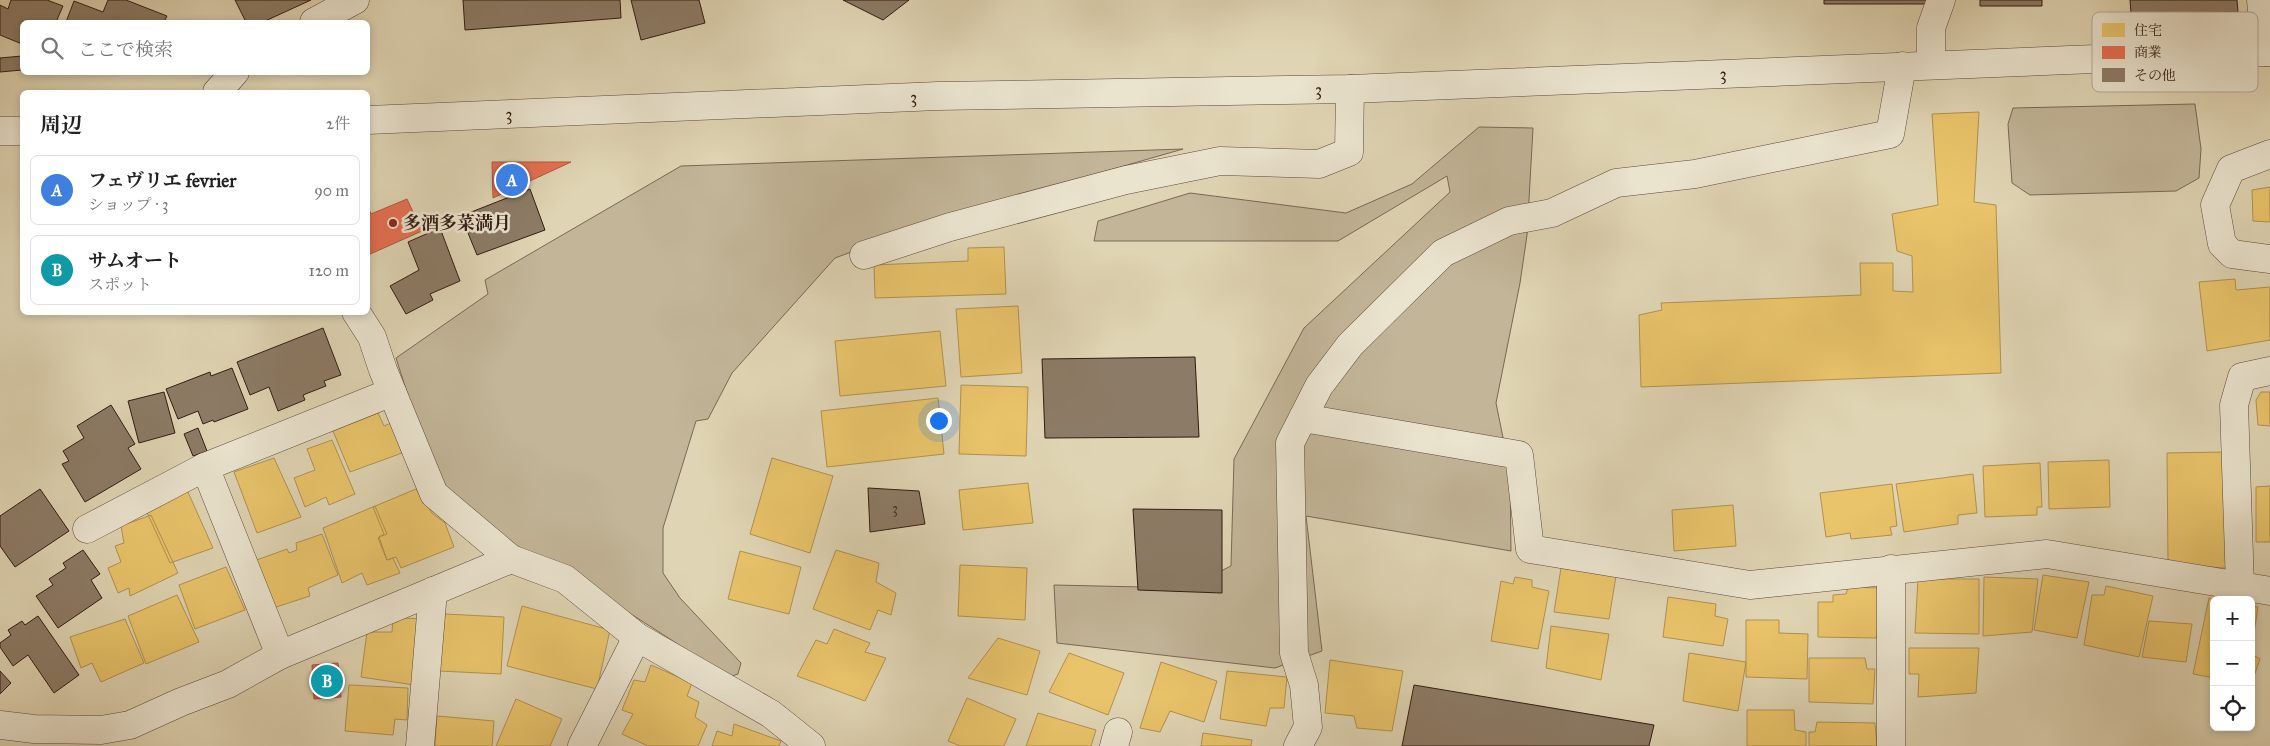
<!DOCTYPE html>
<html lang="ja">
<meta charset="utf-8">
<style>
:root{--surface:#fff;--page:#f2f2f2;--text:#222;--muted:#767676;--line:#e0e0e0;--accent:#ea580c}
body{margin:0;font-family:"IM FELL Great Primer","Noto Serif JP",serif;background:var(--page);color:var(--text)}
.controls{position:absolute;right:15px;bottom:15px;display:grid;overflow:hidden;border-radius:8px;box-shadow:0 2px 8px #0003}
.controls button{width:45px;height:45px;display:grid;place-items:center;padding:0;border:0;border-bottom:1px solid var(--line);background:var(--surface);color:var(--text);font:25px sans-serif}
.you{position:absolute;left:938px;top:420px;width:18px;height:18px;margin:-12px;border:4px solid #fff;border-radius:50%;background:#1a73e8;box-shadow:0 0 0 8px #1a73e833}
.badge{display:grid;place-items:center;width:32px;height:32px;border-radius:50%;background:var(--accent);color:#fff;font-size:16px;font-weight:700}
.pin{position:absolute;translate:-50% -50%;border:2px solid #fff;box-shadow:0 1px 5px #0006}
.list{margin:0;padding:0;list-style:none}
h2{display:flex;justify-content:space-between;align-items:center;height:65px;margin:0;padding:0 20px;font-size:21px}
h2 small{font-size:16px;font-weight:400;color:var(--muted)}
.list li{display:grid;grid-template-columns:32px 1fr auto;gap:15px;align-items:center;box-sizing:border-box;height:70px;margin:0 10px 10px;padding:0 10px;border:1px solid var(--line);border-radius:8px}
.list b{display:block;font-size:19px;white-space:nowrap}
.list p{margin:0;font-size:16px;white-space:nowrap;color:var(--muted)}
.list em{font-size:16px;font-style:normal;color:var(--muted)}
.icon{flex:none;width:28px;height:28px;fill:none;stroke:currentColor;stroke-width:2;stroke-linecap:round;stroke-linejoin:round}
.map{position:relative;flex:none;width:2270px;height:746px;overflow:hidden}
.search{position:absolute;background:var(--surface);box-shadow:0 2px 8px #0003;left:20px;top:20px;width:350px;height:55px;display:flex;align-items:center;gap:12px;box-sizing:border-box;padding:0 18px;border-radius:8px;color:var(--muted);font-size:19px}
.panel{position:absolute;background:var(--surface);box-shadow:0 2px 8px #0003;left:20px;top:90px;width:350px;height:225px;border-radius:8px}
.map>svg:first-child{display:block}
.green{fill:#c2b598;stroke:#7a6856}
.homes{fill:#e9c46a;stroke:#b29150}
.shops{fill:#e76f51;stroke:#b1563e}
.building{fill:#8c7b66;stroke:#321b13}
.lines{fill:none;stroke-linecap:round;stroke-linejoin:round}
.minor-casing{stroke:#5d493b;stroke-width:29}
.minor{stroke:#eae3ce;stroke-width:28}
.poi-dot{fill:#8f2418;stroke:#eae3ce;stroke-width:2}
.labels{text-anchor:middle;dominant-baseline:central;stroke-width:5;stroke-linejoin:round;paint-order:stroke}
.number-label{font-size:15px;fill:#483328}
.street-label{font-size:18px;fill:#321b13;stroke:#eae3ce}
.poi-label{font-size:18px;font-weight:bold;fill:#321b13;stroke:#eae3ce;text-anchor:start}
.key{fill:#eae3ce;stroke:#b3a796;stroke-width:1}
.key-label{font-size:14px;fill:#321b13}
</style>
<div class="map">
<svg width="2270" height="746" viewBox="0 0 2270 746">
<rect width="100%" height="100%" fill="#dfd4b3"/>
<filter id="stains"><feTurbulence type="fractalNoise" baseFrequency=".004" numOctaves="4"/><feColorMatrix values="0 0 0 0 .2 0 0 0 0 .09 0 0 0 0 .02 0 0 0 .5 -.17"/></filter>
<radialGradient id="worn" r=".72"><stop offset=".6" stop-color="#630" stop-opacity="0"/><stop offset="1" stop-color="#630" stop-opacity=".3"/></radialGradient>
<path class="green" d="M2195 104 2201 149 2199 178 2176 191 2030 195 2012 183 2008 124 2013 108Z
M1479 127 1533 128 1527 235 1520 283 1496 403 1510 472 1511 551 1306 516 1322 651 1275 668 1057 643 1054 585 1186 588 1231 566 1234 459 1304 328 1450 192 1447 176 1338 241H1094L1098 221 1190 193 1346 213 1412 184Z
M1183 149 946 217 835 258 732 373 708 419 696 421 663 528V573L680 598 741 663 738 674 729 677 620 607 515 552 451 499 417 424 396 358 488 294 485 280 681 166Z"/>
<path class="homes" d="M1979 112 1974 202 1996 205 2001 373 1641 387 1639 315 1662 310 1661 303 1861 295 1860 263H1893V291L1913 292 1912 256 1897 251 1892 214 1938 205 1932 114Z
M2270 187V222L2253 221 2252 190Z
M1004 247 1006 294 875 298 874 265 968 261V248Z
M2235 279 2236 290 2270 287V340L2207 351 2199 282Z
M1018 306 1022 373 961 377 956 309Z
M940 331 946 386 840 396 835 341Z
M961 385 1028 387 1026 456 959 454Z
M2261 392H2270V426L2258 425 2256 400Z
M938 398 944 454 827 467 821 411Z
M378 413 384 426 391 423 402 453 350 472 333 431Z
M332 440 355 494 329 505 326 497 305 507 294 478 315 470 307 449Z
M2224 452 2226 568 2168 565 2167 453Z
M274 458 301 517 257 533 234 472Z
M772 458 833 476 810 553 750 534Z
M2109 460 2110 507 2049 509 2048 462Z
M2040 463 2042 507H2037V515L1985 517 1983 466Z
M1973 474 1977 513 1958 515V524L1904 532 1896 484Z
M1028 483 1033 523 963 530 959 490Z
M1892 484 1897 526 1890 527 1892 535 1851 539 1850 533 1826 537 1820 493Z
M2270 486V542H2256V487Z
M416 489 432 513 445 523 454 547 401 568 396 557 387 560 378 538 384 534 373 507Z
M187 490 213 548 170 563 145 508Z
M1733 505 1736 546 1674 551 1672 510Z
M375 506 387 534 379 537 387 560 393 558 400 573 367 585 362 573 342 583 323 528Z
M151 515 178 573 130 596 129 588 118 593 108 568 121 562 115 546 124 543 121 526Z
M322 534 338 575 308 588 310 596 273 608 254 561 287 549 289 553 297 550 296 543Z
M836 550 879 563 876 582 896 593 891 615 878 610 870 630 813 609Z
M740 551 801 567 789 614 728 599Z
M960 565 1027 568 1025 620 958 616Z
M226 567 245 610 195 629 179 585Z
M1561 568 1616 576 1609 619 1554 612Z
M2043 575 2089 582 2077 638 2034 630Z
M1515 577 1532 580V587L1549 591 1538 649 1491 641 1501 581 1513 584Z
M1984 577 2038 579 2032 632 1983 636Z
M1918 579H1979V634L1915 633Z
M2106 586 2153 596 2139 657 2084 645 2092 595H2104Z
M1848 587 1879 588 1877 638 1818 637V602H1833V595L1846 594Z
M177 595 199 642 146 664 128 616Z
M1668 597 1716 604 1715 616 1728 619 1723 646 1663 637Z
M2209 598 2220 600H2214V678L2193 674Z
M522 606 610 630 597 689 507 666Z
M2251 606 2258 607 2251 653Z
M445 614 504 617 501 674 439 671Z
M393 617 419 619 414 685 361 677 367 632H392Z
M125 619 144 663 101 682 92 663 81 668 70 637Z
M1746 620H1779V633L1808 634 1807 679 1746 677Z
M2149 621 2192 624 2186 662 2142 657Z
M1551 626 1609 634 1601 680 1546 668Z
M834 629 870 643 865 652 886 658 865 701 797 676 816 640 827 644Z
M998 638 1040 651 1027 695 968 678Z
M1909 648H1979L1976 693 1918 697 1919 674H1909Z
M1069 653 1124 673 1108 715 1049 692Z
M1689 653 1746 662 1738 711 1683 701Z
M2251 654 2260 659 2251 685Z
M1809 658H1865L1867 669H1875L1873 704 1809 702Z
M1330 660 1403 671 1392 731 1357 728 1354 716 1325 713Z
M1161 662 1217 681 1204 722 1170 711 1160 732 1140 728Z
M651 665 692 683 687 696 699 702 695 717 707 725 698 746H648L622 734 633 714 622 710 634 680 645 682Z
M1227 671 1287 677 1284 708H1270L1266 726 1220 719Z
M349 685 408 688 407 720 395 719 393 735 345 731Z
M967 698 1016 719 1004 746H960L948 741Z
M516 699 562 719 550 746H496Z
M1747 710H1794L1795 730 1806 732V746H1747Z
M1038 713 1096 730 1091 746H1026Z
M437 716 494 721 492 746H435Z
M1817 722 1875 723 1877 746H1809V732H1815Z
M734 724 781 741 779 746H712L717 731 732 736Z
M1203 733 1252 740 1251 746H1201Z"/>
<path class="shops" d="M492 162H571L493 198Z
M407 199 422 231 368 255V207L371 214Z
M338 663 341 697 314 699 312 665Z"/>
<path class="building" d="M11 0H47L63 6 56 22H22V44L0 35V5L8 9Z
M108 0H126L167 16 164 22H66L74 1 103 12Z
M235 0H311L263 22H246Z
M463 0H620L621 18 465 30Z
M631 0H699L705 23 641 40Z
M843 0H909L883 20Z
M1824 0H1930V4H1824Z
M1980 0H2042V6H1980Z
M2130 0H2237L2238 12 2131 13Z
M22 56V70L0 72V58Z
M530 189 545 230 477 255 461 216Z
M440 228 460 281 430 294 433 300 406 314 390 286 419 270 408 242Z
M323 328 341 375 324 381 326 386 303 395 305 400 278 411 269 387 250 395 237 362Z
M1195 357 1199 437 1045 438 1042 359Z
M232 368 248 409 214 422 213 420 203 424 198 411 178 419 166 389 210 372 211 376Z
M164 392 175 433 139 443 128 401Z
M111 405 135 444 128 448 141 469 85 502 62 464 69 461 63 451 84 438 77 426Z
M198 428 207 451 193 456 184 434Z
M868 488 919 491 925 524 870 532Z
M40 489 69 531 15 567 0 546V516Z
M1133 509 1222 510V593L1138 590Z
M83 550 100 574 91 580 102 598 58 628 36 596 53 585 49 579 66 568 63 563Z
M38 616 79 675 54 693 28 655 13 666 0 647V643L11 635 8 630 22 621 25 625Z
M0 671 11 683 0 694Z
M1414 685 1654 725 1649 746H1402Z"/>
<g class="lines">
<g class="minor-casing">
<g id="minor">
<path d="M2261 0 2266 52"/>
<path d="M314 22 355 0"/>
<path d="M1931 65V28L1941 0"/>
<path d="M217 92 235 72"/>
<path id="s1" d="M368 120 938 96 1350 89 2270 52"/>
<path d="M0 131H22"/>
<path d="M2270 154 2231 169 2215 205 2222 244 2232 254 2270 259"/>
<path d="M864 255 950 227 1126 180 1220 161 1319 164 1349 152 1350 89"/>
<path d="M356 312 372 337 383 370 434 494 511 559 565 579 637 637 771 714 811 746"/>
<path d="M1303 418 1519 455 1530 549 1750 585 2047 554 2270 591"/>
<path d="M205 467 280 655"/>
<path d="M87 529 205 467 392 392"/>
<path d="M1891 569V746"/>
<path d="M2240 586 2234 405 2242 377 2270 371"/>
<path d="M0 725 34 729 101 730 130 725 181 702 228 684 280 655 511 559"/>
<path d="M420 746 433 591"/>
<path d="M582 746 637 637"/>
<path d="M1114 746 1118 732"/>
<path d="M1298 746 1308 727 1304 685 1294 653 1290 443 1319 386 1350 345 1443 253 1509 221 1552 213 1616 183 1695 174 1890 134 1902 66"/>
</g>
</g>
<use href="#minor" class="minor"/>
</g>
<circle class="poi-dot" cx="393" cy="223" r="5"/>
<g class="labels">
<g class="number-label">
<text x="895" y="508">3</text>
</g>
<g class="street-label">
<text stroke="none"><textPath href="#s1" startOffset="1356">3</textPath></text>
<text stroke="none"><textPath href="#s1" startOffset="951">3</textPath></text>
<text stroke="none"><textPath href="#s1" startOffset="546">3</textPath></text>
<text stroke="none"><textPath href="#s1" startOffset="141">3</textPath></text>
</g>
<g class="poi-label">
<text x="403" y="223">多酒多菜満月</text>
</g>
</g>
<rect x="2092" y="12" width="166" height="80" rx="8" class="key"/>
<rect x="2102" y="23" width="23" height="14" fill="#e9c46a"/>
<rect x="2102" y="46" width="23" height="13" fill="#e76f51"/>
<rect x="2102" y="68" width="23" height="14" fill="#8c7b66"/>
<g class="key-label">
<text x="2134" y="35">住宅</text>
<text x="2134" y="57">商業</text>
<text x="2134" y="80">その他</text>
</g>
<rect width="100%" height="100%" filter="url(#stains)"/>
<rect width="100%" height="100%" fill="url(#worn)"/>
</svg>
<div class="controls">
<button>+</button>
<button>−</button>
<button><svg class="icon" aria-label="locate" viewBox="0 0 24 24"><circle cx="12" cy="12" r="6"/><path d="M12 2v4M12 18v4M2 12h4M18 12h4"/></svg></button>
</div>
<div class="you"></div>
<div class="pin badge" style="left:512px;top:180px;background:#3f7fe0">A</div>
<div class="pin badge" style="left:327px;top:681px;background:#0f9aa8">B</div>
<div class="search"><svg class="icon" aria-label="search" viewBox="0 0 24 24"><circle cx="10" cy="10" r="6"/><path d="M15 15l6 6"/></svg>ここで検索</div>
<section class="panel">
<h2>周辺<small>2件</small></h2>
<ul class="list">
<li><span class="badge" style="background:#3f7fe0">A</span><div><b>フェヴリエ fevrier</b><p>ショップ · 3</p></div><em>90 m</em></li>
<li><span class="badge" style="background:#0f9aa8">B</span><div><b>サムオート</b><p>スポット</p></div><em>120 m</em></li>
</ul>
</section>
</div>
